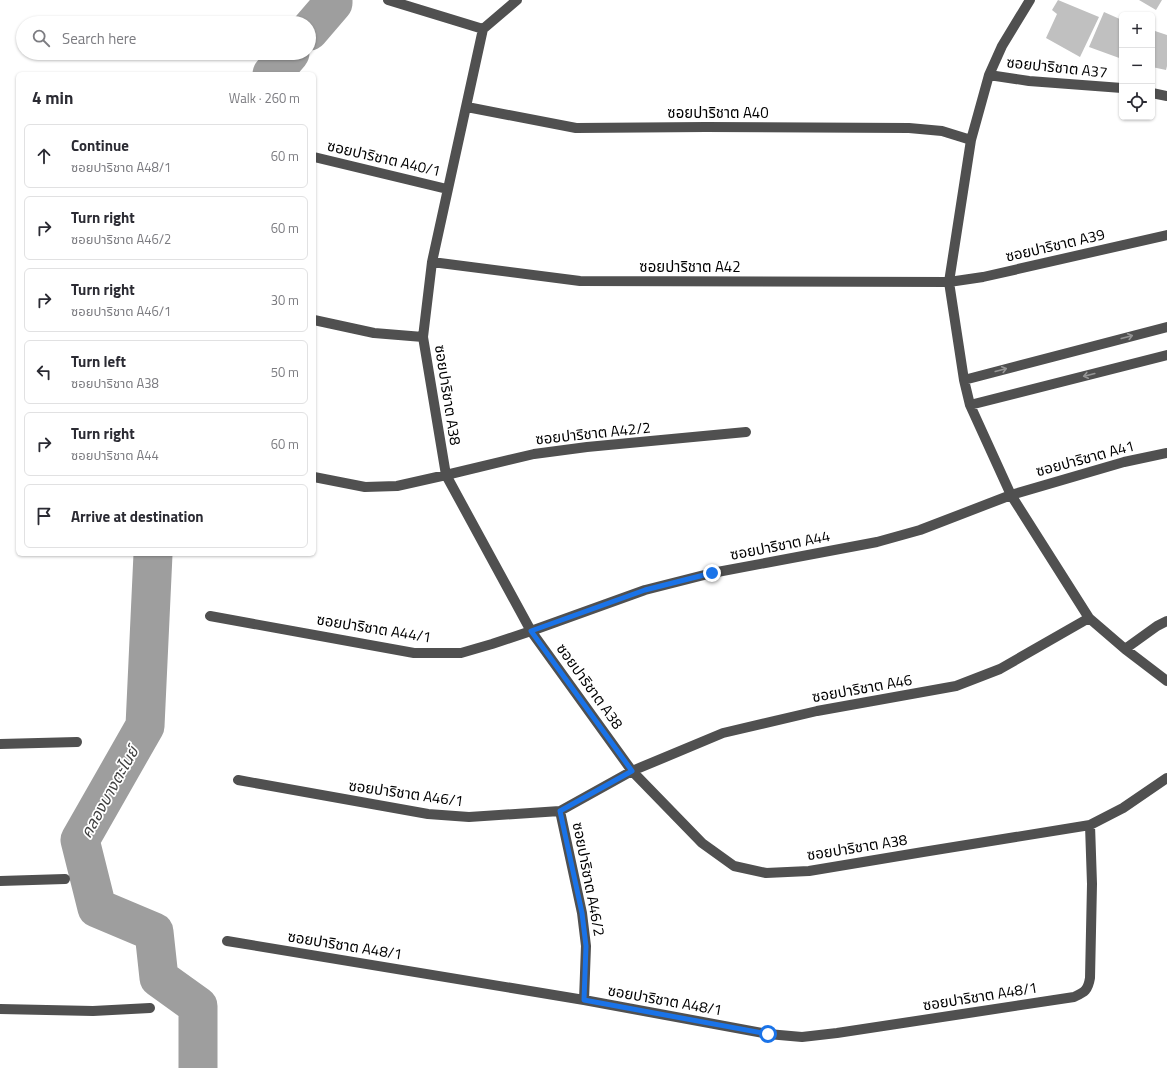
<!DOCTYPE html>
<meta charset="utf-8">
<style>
:root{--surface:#fff;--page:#f7f7f7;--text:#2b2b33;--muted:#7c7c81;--line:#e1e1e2}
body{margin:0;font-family:"Titillium Web","Noto Sans Thai",sans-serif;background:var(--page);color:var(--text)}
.controls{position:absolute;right:12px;top:12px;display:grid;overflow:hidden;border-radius:6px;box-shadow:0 1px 3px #0004}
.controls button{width:36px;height:36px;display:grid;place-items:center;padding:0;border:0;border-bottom:1px solid var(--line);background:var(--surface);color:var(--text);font:20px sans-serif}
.stop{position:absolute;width:12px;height:12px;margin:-9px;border:3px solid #1a73e8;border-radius:50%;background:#fff}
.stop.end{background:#1a73e8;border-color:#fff;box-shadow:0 1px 4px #0008}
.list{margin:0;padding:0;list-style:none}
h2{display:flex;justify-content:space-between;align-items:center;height:52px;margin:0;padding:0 16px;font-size:17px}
h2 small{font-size:13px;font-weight:400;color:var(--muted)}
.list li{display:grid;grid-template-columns:26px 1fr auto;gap:12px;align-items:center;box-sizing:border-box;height:64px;margin:0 8px 8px;padding:0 8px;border:1px solid var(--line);border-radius:6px}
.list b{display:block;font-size:15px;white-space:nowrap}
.list p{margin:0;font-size:13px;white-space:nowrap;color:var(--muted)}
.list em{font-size:13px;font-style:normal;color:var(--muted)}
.icon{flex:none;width:22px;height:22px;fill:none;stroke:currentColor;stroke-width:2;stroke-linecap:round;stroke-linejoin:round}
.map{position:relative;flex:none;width:1167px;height:1068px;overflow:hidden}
.search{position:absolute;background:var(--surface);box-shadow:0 1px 3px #0004;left:16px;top:16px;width:300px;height:44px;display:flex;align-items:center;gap:10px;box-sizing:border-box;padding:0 14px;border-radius:22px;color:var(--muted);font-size:15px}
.panel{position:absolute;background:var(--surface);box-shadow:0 1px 3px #0004;left:16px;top:72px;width:300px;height:484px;border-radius:6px}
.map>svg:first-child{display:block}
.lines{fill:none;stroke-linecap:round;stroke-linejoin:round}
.river{stroke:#9e9e9e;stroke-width:39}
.building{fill:#c0c0c0}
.minor{stroke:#505050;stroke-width:10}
.oneway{stroke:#969696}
.route{stroke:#1a73e8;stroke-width:5}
.labels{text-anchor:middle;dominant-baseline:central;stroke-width:3.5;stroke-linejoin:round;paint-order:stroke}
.street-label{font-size:15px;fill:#000;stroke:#fff}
.water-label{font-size:16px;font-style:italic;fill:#3f3f3f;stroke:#fff}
</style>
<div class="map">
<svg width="1167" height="1068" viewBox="0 0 1167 1068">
<rect width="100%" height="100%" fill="#fff"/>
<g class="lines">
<path class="river" d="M309 31 333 3V0
M272 74 290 53
M153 554 145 726 80 840 97 908 154 932 159 978 198 1006V1068"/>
</g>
<path class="building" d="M1058 0 1099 17 1080 57 1046 38 1057 14 1052 10Z
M1139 0H1162L1156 10Z
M1104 12 1122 20V59L1089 47Z
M1152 30 1167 35V66L1166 70 1152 67Z"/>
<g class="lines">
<path class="minor" d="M388 0 483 29
M517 0 483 29 432 262 423 337 446 475 531 631 632 771 702 843 734 866 766 873 809 871 923 852 1090 825 1123 808 1167 778
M1030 0 1002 46 989 75 971 140 949 282 964 380 970 405 1011 495 1089 618 1125 649 1167 681
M989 75 1029 81 1122 88
M1152 93 1167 96
M467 107 576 128 706 127 909 128 942 131 971 140
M314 157 447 189
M432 262 580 281 949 282 983 277 1167 235
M314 320 374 333 423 337
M964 380 1167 327
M970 405 1167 355
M314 477 365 487 397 486 446 475 534 454 587 447 746 432
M210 616 414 653H461L492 644 531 631 645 590 712 573 877 542 920 530 1011 495 1124 462 1167 453
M1125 649 1157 626 1167 621
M0 744 77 742
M238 780 428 814 469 817 560 811 632 771 723 733 817 711 956 686 1000 669 1089 618
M560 811 582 913 586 946 584 1000
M0 881 65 879
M227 941 584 1000 768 1034 802 1037 837 1033 1074 997C1085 992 1088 990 1090 978L1092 884 1090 825
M0 1009 93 1011 150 1008"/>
</g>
<defs><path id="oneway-shaft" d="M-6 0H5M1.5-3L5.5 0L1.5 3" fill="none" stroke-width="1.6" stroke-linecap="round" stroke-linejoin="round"/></defs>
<g class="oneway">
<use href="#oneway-shaft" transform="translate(1127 337) rotate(-15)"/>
<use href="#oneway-shaft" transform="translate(1001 370) rotate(-15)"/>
<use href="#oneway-shaft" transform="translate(1089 375) rotate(166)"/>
</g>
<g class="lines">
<path class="route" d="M712 573 645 590 531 631 632 771 560 811 582 913 586 946 584 1000 768 1034"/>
</g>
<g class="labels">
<g class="street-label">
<text transform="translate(1057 67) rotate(6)">ซอยปาริชาต A37</text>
<text x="718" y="112">ซอยปาริชาต A40</text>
<text transform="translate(384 158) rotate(13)">ซอยปาริชาต A40/1</text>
<text transform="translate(1055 245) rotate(-13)">ซอยปาริชาต A39</text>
<text x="690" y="266">ซอยปาริชาต A42</text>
<text transform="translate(448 395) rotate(81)">ซอยปาริชาต A38</text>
<text transform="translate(593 433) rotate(-6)">ซอยปาริชาต A42/2</text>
<text transform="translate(1085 458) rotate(-15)">ซอยปาริชาต A41</text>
<text transform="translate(780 545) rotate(-11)">ซอยปาริชาต A44</text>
<text transform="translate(374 628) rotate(9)">ซอยปาริชาต A44/1</text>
<text transform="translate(590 686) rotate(54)">ซอยปาริชาต A38</text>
<text transform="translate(862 688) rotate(-10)">ซอยปาริชาต A46</text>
<text transform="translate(406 793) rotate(8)">ซอยปาริชาต A46/1</text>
<text transform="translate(857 847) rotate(-9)">ซอยปาริชาต A38</text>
<text transform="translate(589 879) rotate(79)">ซอยปาริชาต A46/2</text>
<text transform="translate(345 945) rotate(9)">ซอยปาริชาต A48/1</text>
<text transform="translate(980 996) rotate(-9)">ซอยปาริชาต A48/1</text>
<text transform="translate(665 1000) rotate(10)">ซอยปาริชาต A48/1</text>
</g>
<g class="water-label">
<text transform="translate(109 792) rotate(-61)">คลองบางตะไนย์</text>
</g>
</g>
</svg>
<div class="controls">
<button>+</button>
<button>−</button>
<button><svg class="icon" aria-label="locate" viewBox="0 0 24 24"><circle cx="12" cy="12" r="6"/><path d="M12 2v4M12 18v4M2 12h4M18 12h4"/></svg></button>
</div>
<div class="stop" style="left:768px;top:1034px"></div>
<div class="stop end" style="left:712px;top:573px"></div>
<div class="search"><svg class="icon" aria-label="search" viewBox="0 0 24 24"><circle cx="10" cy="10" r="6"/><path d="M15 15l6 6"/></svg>Search here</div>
<section class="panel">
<h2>4 min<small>Walk · 260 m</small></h2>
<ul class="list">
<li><svg class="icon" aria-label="ahead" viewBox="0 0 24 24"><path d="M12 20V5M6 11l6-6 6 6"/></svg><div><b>Continue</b><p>ซอยปาริชาต A48/1</p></div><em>60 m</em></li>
<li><svg class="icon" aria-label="right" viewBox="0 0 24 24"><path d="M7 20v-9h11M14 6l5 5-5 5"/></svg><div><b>Turn right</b><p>ซอยปาริชาต A46/2</p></div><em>60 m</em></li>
<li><svg class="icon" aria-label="right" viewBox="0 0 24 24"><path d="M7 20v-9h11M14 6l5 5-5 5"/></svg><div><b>Turn right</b><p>ซอยปาริชาต A46/1</p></div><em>30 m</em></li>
<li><svg class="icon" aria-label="left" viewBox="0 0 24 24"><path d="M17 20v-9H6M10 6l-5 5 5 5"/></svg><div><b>Turn left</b><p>ซอยปาริชาต A38</p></div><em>50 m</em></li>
<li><svg class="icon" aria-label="right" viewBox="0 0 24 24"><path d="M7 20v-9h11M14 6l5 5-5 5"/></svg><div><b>Turn right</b><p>ซอยปาริชาต A44</p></div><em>60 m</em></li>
<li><svg class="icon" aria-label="arrive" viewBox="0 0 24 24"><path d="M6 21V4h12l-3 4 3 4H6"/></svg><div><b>Arrive at destination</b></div></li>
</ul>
</section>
</div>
